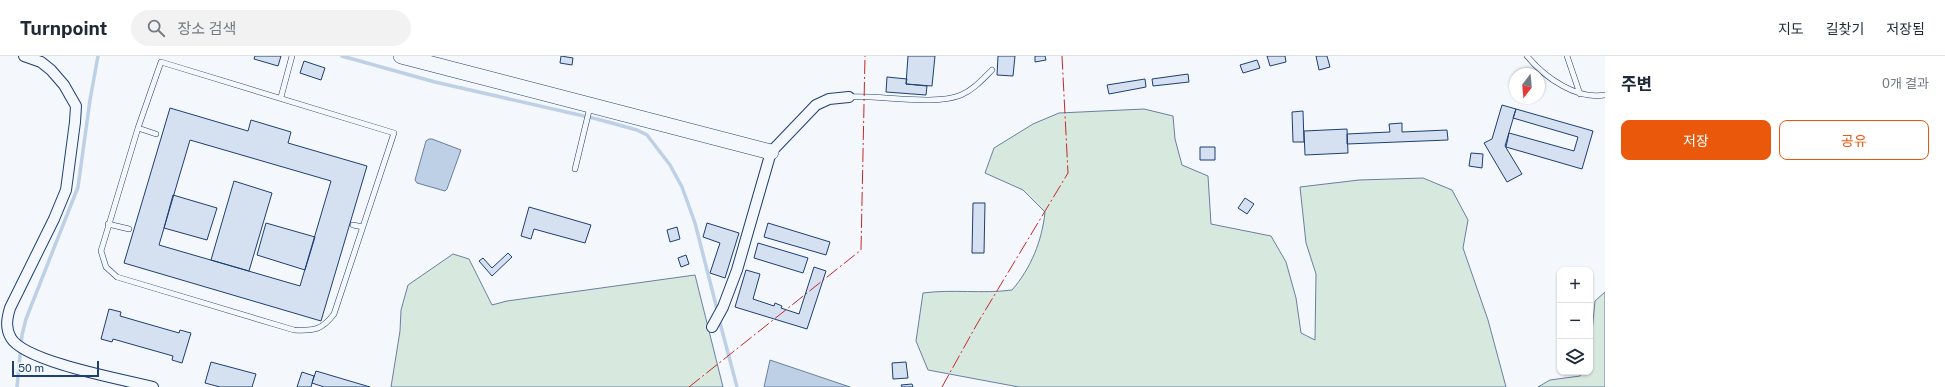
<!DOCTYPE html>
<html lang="ko">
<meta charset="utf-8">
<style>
:root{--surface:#fff;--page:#f2f2f3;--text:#1f2937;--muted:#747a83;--line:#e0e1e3;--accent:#ea580c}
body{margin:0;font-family:"Public Sans","Noto Sans KR",sans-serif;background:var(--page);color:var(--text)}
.controls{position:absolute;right:12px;bottom:12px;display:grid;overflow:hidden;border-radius:8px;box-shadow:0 1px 3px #0004}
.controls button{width:36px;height:36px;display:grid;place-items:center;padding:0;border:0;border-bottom:1px solid var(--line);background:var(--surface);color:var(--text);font:20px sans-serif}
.compass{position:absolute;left:1509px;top:12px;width:36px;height:36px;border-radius:50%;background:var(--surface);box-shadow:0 1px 3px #0004;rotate:196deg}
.scale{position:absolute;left:12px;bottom:10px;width:87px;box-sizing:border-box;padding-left:4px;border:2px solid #1d3f73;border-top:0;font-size:11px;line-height:14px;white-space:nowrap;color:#1d3f73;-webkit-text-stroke:3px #f4f7fb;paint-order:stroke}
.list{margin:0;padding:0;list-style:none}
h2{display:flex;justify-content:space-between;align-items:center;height:52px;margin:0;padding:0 16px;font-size:17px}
h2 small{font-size:13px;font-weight:400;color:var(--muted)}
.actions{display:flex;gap:8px;padding:12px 16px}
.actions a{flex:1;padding:9px 0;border:1px solid var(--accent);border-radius:8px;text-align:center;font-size:14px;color:var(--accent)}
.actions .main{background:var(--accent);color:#fff}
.icon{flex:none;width:22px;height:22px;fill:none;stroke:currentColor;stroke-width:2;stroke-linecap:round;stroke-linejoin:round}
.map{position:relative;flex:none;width:1605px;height:331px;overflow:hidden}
header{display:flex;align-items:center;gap:24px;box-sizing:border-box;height:56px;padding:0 20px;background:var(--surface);border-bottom:1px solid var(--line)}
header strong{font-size:19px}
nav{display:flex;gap:22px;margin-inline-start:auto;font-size:14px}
.search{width:280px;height:36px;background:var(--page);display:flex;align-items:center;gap:10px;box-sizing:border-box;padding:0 14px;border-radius:22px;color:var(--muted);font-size:15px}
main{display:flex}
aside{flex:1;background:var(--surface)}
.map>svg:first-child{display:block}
.green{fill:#d7e8df;stroke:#687fa3}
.water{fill:#bed0e5;stroke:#687fa3}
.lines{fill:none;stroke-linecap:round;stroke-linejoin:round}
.stream{stroke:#bed0e5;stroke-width:3.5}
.building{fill:#d5e0f0;stroke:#1d3f73;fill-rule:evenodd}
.lane-casing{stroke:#1d3f73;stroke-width:6}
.street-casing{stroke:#1d3f73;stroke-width:12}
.secondary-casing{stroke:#1d3f73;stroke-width:16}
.lane{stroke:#f4f7fb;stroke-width:5}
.street{stroke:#f4f7fb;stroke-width:10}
.secondary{stroke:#f4f7fb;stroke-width:15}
.power{stroke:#c62828;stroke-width:1;stroke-dasharray:14 3 2 3;stroke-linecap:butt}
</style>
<header>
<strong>Turnpoint</strong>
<div class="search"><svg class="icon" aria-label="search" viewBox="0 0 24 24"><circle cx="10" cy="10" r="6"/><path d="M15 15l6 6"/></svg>장소 검색</div>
<nav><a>지도</a><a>길찾기</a><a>저장됨</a></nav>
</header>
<main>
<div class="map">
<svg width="1605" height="331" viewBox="0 0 1605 331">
<rect width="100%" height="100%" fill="#f4f7fb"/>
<path class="green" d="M1144 53 1173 60 1175 83 1182 109 1208 120 1211 168 1271 180 1286 206 1296 242 1301 277 1315 284 1316 218 1306 187 1300 131 1359 124 1423 122 1452 134 1468 164 1463 192 1488 264 1506 331H1019L928 314 916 285 923 237C953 233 982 238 1012 234 1031 212 1042 185 1045 156L1023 134 985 117 994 92 1033 68 1059 57Z
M453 198 469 203 492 249 507 245 695 219 723 331H391L400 275 401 254 408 229Z
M1605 236V331H1538L1550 324 1580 320 1582 316H1590V296L1595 245Z"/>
<path class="water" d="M429 83H432L461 94 447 133 445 135 417 127 415 124 426 85Z
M770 304 850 331H764Z"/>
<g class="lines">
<path class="stream" d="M342 0 435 26 597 63 637 74 647 79 670 109 682 131 695 167 718 257
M719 263 737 331
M17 331 22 279 26 263 78 131 90 44 98 0"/>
</g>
<path class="building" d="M255 0H281L278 10 254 3Z
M561 0 573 2 572 9 560 7Z
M908 0H935L932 30 906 28Z
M998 0H1015L1013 20 997 19Z
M1035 0H1045L1046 4 1035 6Z
M1267 0H1285L1286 6 1270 10Z
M1316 0H1327L1330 11 1319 14Z
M1257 4 1260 12 1243 17 1240 9Z
M304 5 325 12 321 24 300 17Z
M1188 18 1189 26 1153 30 1152 23Z
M887 21 907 23 906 28 927 30 926 39 886 36Z
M1145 23 1146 31 1109 38 1107 29Z
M1502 49 1516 53 1505 90 1522 118 1507 126 1484 87 1492 83Z
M170 52 248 75 251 64 291 76 288 87 367 110 321 265 124 207ZM190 84 331 125 300 230 159 189Z
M1516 53 1593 75 1582 113 1506 91 1509 77 1574 95 1578 81 1513 62Z
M1303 55 1304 86H1293L1292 56Z
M1402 67V76L1447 74 1448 84 1347 88V78L1390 76 1389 68Z
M1347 73 1348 97 1305 99 1304 75Z
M1200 91H1215V104H1200Z
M1471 97 1483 98 1482 112 1469 110Z
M234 125 272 137 249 215 211 204Z
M173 139 217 152 207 184 164 172Z
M1245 142 1254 148 1247 158 1238 152Z
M973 147H985L984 197H972Z
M529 151 591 169 585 187 534 173 531 183 521 180Z
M266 167 315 181 305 214 257 199Z
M707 167 739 177 725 222 710 217 720 187 703 181Z
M768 167 830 186 826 199 764 181Z
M677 171 680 183 670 186 667 174Z
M758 187 808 202 803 217 754 202Z
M508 197 512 201 492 220 479 205 483 202 492 212Z
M686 199 689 208 681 211 678 202Z
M814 211 826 215 807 273 735 251 746 214 760 218 753 243 774 250 775 247 782 250 781 252 799 258Z
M109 253 121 256 120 260 179 277 180 274 191 277 182 307 172 304 173 300 113 283 112 286 101 283Z
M211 306 256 318 252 331H220L205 327Z
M906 306 908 322 893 323 892 307Z
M316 315 370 331H324L312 327Z
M302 316 314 320 311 331H297Z
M912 328 913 331H902L901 329Z"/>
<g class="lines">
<g class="lane-casing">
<path id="lane" d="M1527 0C1545 22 1577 44 1605 39
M1567 0 1580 38
M161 6 394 77 334 258C322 274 314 275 294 274L117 221 106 211 101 195 138 72Z
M281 41 292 0
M849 41C880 39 935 50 961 39 973 34 982 24 992 14
M138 72 156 78
M575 113 590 51
M108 168 129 173
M353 169 363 171"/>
</g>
<g class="street-casing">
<path id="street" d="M24 0 41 6 51 14 64 29 76 50 75 66 66 134 54 163 10 252C7 262 5 272 11 282 25 306 125 324 153 331
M712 271 723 251 737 214 771 96 816 49 829 43 849 41"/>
</g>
<g class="secondary-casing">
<path id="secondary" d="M401 0 771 96"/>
</g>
<use href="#lane" class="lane"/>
<use href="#street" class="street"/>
<use href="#secondary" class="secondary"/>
<path class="power" d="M689 331 861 194 865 0
M942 331 977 268 1068 117 1062 0"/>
</g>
</svg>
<div class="controls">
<button>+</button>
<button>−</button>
<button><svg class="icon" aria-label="layers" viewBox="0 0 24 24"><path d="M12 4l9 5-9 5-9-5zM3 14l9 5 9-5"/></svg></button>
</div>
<svg class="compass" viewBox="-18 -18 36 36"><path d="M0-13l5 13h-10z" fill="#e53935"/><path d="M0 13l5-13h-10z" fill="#747a83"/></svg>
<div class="scale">50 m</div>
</div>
<aside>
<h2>주변<small>0개 결과</small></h2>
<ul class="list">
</ul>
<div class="actions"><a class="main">저장</a><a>공유</a></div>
</aside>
</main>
